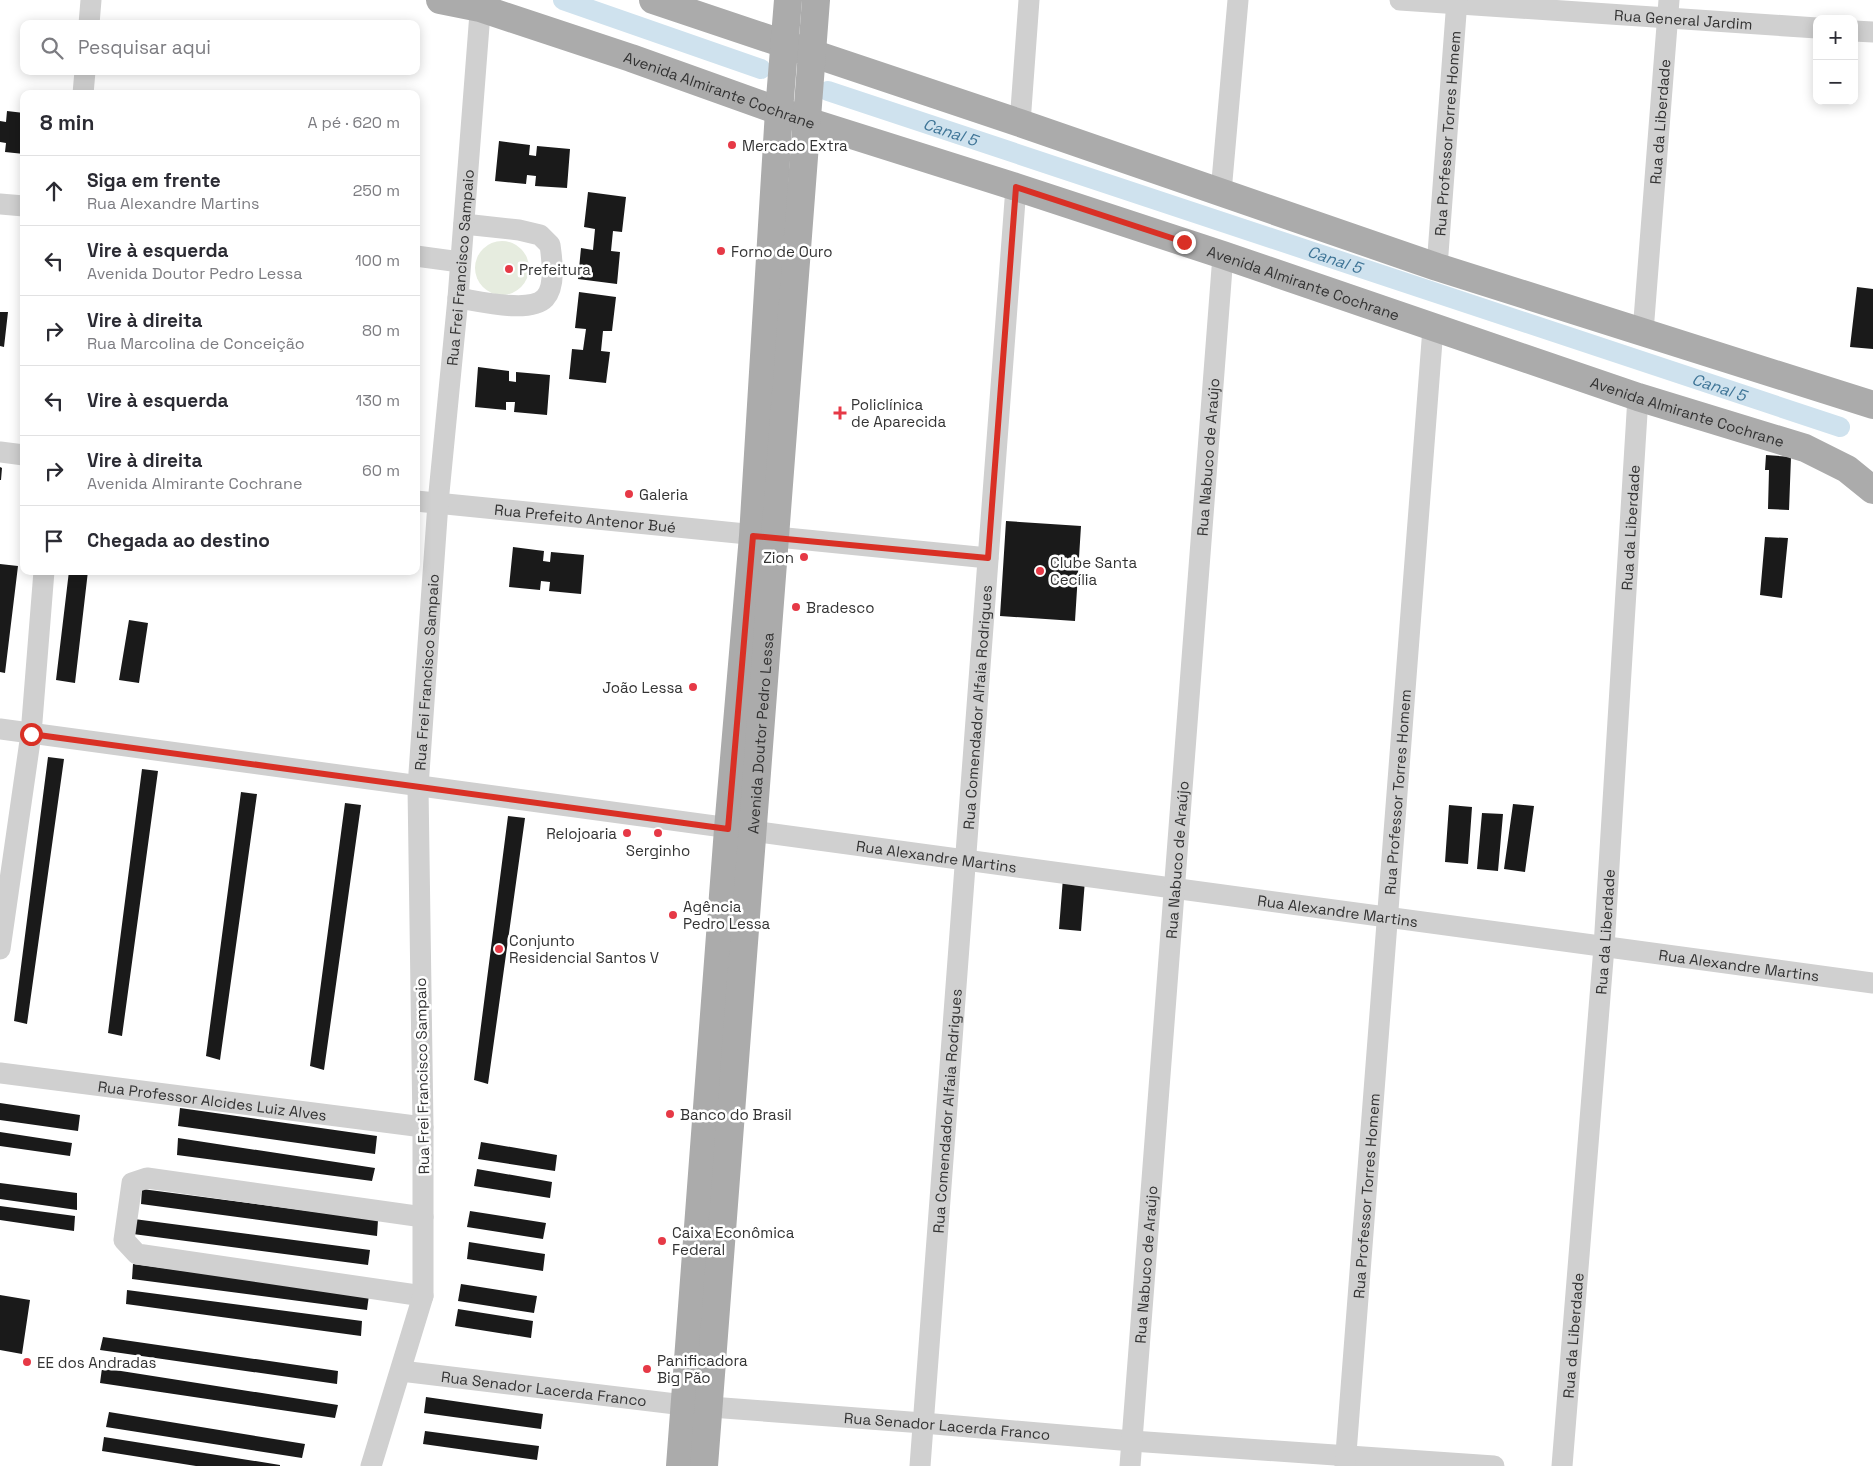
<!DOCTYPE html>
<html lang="pt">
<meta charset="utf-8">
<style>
:root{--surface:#fff;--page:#f7f7f7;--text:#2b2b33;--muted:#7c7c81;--line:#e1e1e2}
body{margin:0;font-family:"Space Grotesk",sans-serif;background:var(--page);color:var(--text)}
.controls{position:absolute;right:15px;top:15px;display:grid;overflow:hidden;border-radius:10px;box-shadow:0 2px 12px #0003}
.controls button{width:45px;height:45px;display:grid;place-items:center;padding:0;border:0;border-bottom:1px solid var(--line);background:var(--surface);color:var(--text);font:25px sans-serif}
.stop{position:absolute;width:15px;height:15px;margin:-11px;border:4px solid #d93025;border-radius:50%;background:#fff}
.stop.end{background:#d93025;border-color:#fff;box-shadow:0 1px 5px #0008}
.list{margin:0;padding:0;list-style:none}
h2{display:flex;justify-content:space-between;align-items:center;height:65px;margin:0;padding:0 20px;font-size:21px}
h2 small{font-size:16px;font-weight:400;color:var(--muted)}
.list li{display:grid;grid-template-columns:32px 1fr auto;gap:15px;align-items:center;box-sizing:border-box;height:70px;padding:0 20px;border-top:1px solid var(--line)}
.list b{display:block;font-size:19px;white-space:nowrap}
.list p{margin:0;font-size:16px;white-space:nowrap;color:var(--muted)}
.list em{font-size:16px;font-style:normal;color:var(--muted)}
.icon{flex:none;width:28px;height:28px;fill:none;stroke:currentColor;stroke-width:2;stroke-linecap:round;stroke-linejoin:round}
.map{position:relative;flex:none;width:1873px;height:1466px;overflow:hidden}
.search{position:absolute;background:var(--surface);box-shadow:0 2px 12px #0003;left:20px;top:20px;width:400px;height:55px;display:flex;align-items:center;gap:12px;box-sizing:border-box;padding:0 18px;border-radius:10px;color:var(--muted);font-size:19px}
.panel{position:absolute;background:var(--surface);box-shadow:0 2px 12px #0003;left:20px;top:90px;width:400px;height:485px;border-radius:10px}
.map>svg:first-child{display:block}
.green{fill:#e6ecdf}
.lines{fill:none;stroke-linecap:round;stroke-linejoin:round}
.canal{stroke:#cfe2ee;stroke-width:20}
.building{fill:#1a1a1a}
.minor{stroke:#d0d0d0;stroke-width:21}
.major{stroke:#ababab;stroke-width:28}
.route{stroke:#d93025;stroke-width:6}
.poi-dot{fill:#e63946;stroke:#fff;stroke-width:2}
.labels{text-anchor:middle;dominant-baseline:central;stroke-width:5;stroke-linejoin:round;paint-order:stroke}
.street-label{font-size:15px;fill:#333;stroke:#fff}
.poi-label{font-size:15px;fill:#333;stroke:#fff;text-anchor:start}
.water-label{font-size:16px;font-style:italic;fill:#3f7597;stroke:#fff}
</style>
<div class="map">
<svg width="1873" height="1466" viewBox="0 0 1873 1466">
<rect width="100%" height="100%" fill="#fff"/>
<path class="green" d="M475 268a27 27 0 1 1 54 0a27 27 0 1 1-54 0Z"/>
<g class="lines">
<g class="canal">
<path d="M563 0 761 69"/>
<path id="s1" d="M828 91 1840 427"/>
</g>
</g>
<path class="building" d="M7 111 24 113V154L5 152 6 143 0 142V121L6 122Z
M499 141 530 145 529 155 536 156 537 146 570 149 567 188 535 186 536 176 527 175 526 184 495 181Z
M416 161 419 162 418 177H416Z
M588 192 626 197 622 232 613 231 611 251 620 252 617 284 578 279 581 248 593 250 595 229 584 227Z
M1857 287 1873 289V349L1850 347Z
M579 292 616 297 612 331H603L601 351 610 352 606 383 569 379 572 349 583 350 586 329 575 328Z
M0 312H8L4 347 0 346Z
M478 367 509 371V381L516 382V372L550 375 547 415 514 412 515 402H506V410L475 407Z
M1766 455 1791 457 1789 510 1768 509 1769 470H1765Z
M0 467 2 468 1 480H0Z
M1006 521 1081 526 1075 621 1000 616Z
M1765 537 1788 538 1782 598 1760 595Z
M513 547 544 551 543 561 550 562 551 552 584 555 581 594 549 591 550 582 541 581 540 590 509 587Z
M0 564 18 566 5 673 0 672Z
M69 571H88L75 683 56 680Z
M129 620 148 623 139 683 119 680Z
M48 757 64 759 27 1024 14 1021Z
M142 769 158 771 122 1036 108 1033Z
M241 792 257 794 220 1060 206 1056Z
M345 803 361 805 324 1070 310 1066Z
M1513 804 1534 806 1525 872 1504 869Z
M1449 805 1472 807 1468 864 1445 862Z
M1482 813 1503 814 1498 871 1477 869Z
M508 816 525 818 488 1084 474 1080Z
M1063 878 1085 880 1081 931 1059 929Z
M0 1103 80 1115 78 1131 0 1120Z
M180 1108 377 1136 375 1154 178 1126Z
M0 1132 72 1143 70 1156 0 1146Z
M178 1138 375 1168 372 1181 177 1155Z
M481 1142 557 1155 555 1171 478 1159Z
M477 1169 552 1182 550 1198 474 1186Z
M0 1183 77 1193V1210L0 1199Z
M142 1189 378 1220 377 1236 141 1204Z
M0 1206 75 1216 74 1231 0 1220Z
M470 1211 546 1223 543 1239 467 1227Z
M134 1219 370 1250 368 1265 133 1234Z
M469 1242 545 1254 543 1271 467 1259Z
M133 1264 369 1295 367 1310 132 1279Z
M461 1284 537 1296 534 1313 458 1301Z
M127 1290 362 1321 361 1336 126 1304Z
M0 1295 30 1300 22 1354 0 1350Z
M458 1309 533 1321 531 1338 455 1326Z
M103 1337 338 1371 337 1384 100 1350Z
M102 1368 338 1405 335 1418 100 1383Z
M426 1397 543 1414 541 1429 424 1413Z
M109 1412 305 1444 302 1458 106 1427Z
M425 1431 539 1446 537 1460 423 1444Z
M104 1437 280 1465V1466H196L102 1451Z"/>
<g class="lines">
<g class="minor">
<path id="s2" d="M1400 0 1817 28"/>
<path d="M89 24 91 0"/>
<path d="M1854 31 1873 32"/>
<path d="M83 94 85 71"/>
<path d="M1020 123 1029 0"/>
<path d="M1221 192 1238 0"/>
<path d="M0 204 24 206"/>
<path d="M416 256 460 262"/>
<path id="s3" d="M1437 267 1457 0"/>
<path d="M458 298C478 301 530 314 545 298 556 286 552 259 550 245L540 235 519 230 464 224"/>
<path id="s4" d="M1643 332 1669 0"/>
<path d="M0 452 24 455"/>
<path id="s5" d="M416 501 988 558"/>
<path id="s6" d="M0 729 1873 983"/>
<path d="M0 949 31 734 44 571"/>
<path id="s7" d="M0 1073 423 1127"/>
<path d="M423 1217 147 1178 132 1183 124 1240 137 1254 423 1296"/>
<path id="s8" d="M401 1371 684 1405 923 1423 1132 1441 1494 1466"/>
<path id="s9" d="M371 1466 423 1296V1127L418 787 438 503 458 298 481 0"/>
<path id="s10" d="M920 1466 1016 187"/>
<path id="s11" d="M1130 1466 1223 255"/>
<path id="s12" d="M1345 1466 1433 328"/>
<path id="s13" d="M1562 1466 1604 947 1638 397"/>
</g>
<g class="major">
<path id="s14" d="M440 0 480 8 631 58 807 121 1016 187 1223 255 1638 397 1805 448 1847 469 1873 490"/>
<path d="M653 0 1020 123 1437 267 1873 405"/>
<path d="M680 1466 728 829 753 536 779 111 788 0"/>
<path id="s15" d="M704 1466 816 0"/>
</g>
</g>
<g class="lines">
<path class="route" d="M31 734 728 829 753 536 988 558 1016 187 1184 242"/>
</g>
<g class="poi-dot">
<circle cx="732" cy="145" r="5"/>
<circle cx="721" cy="251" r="5"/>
<circle cx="509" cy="269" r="5"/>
<path d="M837.5 405.5h5v5h5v5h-5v5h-5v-5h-5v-5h5z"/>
<circle cx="629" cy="494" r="5"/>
<circle cx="804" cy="557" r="5"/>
<circle cx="1040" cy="571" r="5"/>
<circle cx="796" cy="607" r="5"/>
<circle cx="693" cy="687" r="5"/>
<circle cx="627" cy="833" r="5"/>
<circle cx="658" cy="833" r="5"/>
<circle cx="673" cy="915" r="5"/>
<circle cx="499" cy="949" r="5"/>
<circle cx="670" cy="1114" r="5"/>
<circle cx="662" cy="1241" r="5"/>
<circle cx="27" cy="1362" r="5"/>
<circle cx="647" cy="1369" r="5"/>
</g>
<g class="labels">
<g class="street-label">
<text stroke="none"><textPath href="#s2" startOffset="284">Rua General Jardim</textPath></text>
<text stroke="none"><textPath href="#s14" startOffset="294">Avenida Almirante Cochrane</textPath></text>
<text stroke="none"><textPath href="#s4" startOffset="211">Rua da Liberdade</textPath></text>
<text stroke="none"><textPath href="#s3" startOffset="134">Rua Professor Torres Homem</textPath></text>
<text stroke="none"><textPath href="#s9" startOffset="1208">Rua Frei Francisco Sampaio</textPath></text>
<text stroke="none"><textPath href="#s14" startOffset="909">Avenida Almirante Cochrane</textPath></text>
<text stroke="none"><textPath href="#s14" startOffset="1314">Avenida Almirante Cochrane</textPath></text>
<text stroke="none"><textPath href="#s11" startOffset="1012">Rua Nabuco de Araújo</textPath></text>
<text stroke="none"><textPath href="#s5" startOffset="170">Rua Prefeito Antenor Bué</textPath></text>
<text stroke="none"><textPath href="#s13" startOffset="941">Rua da Liberdade</textPath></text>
<text stroke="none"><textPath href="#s9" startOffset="802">Rua Frei Francisco Sampaio</textPath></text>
<text stroke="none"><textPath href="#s10" startOffset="761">Rua Comendador Alfaia Rodrigues</textPath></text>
<text stroke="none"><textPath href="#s15" startOffset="735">Avenida Doutor Pedro Lessa</textPath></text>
<text stroke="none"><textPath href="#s12" startOffset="676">Rua Professor Torres Homem</textPath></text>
<text stroke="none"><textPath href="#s6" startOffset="945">Rua Alexandre Martins</textPath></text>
<text stroke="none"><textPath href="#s11" startOffset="608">Rua Nabuco de Araújo</textPath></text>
<text stroke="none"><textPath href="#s6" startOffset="1350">Rua Alexandre Martins</textPath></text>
<text stroke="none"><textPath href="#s13" startOffset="536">Rua da Liberdade</textPath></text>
<text stroke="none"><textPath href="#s6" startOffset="1755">Rua Alexandre Martins</textPath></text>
<text transform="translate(422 1076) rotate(-91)">Rua Frei Francisco Sampaio</text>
<text stroke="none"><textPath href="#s7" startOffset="214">Rua Professor Alcides Luiz Alves</textPath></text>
<text stroke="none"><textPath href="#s10" startOffset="356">Rua Comendador Alfaia Rodrigues</textPath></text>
<text stroke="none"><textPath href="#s12" startOffset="271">Rua Professor Torres Homem</textPath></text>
<text stroke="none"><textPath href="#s11" startOffset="202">Rua Nabuco de Araújo</textPath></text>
<text stroke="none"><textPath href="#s13" startOffset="131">Rua da Liberdade</textPath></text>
<text stroke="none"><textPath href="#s8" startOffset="144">Rua Senador Lacerda Franco</textPath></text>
<text stroke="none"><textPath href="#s8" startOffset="549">Rua Senador Lacerda Franco</textPath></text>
</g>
<g class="poi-label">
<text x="742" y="145">Mercado Extra</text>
<text x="731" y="251">Forno de Ouro</text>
<text x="519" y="269">Prefeitura</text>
<text x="851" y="404">Policlínica<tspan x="851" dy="17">de Aparecida</tspan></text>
<text x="639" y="494">Galeria</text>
<text x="794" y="557" text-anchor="end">Zion</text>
<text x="1050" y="562">Clube Santa<tspan x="1050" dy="17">Cecília</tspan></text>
<text x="806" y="607">Bradesco</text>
<text x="683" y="687" text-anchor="end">João Lessa</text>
<text x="617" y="833" text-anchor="end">Relojoaria</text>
<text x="658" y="850" text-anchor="middle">Serginho</text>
<text x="683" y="906">Agência<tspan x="683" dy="17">Pedro Lessa</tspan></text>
<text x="509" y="940">Conjunto<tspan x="509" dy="17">Residencial Santos V</tspan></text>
<text x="680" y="1114">Banco do Brasil</text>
<text x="672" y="1232">Caixa Econômica<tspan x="672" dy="17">Federal</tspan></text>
<text x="657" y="1360">Panificadora<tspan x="657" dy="17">Big Pão</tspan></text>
<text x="37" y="1362">EE dos Andradas</text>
</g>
<g class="water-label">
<text stroke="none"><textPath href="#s1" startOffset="129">Canal 5</textPath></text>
<text stroke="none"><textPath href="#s1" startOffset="534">Canal 5</textPath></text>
<text stroke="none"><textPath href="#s1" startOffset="939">Canal 5</textPath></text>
</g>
</g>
</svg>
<div class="controls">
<button>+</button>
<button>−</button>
</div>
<div class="stop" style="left:31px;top:734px"></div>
<div class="stop end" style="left:1184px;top:242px"></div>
<div class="search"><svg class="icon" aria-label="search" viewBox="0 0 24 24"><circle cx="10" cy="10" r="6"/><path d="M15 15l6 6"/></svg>Pesquisar aqui</div>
<section class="panel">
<h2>8 min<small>A pé · 620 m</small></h2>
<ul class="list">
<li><svg class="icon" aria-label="ahead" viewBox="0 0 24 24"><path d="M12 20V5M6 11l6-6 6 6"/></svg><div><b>Siga em frente</b><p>Rua Alexandre Martins</p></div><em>250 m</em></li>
<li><svg class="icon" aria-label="left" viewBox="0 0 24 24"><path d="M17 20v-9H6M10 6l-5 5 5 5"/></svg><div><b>Vire à esquerda</b><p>Avenida Doutor Pedro Lessa</p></div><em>100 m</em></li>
<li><svg class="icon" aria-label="right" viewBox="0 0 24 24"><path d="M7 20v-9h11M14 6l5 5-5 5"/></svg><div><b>Vire à direita</b><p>Rua Marcolina de Conceição</p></div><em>80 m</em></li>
<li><svg class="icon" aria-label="left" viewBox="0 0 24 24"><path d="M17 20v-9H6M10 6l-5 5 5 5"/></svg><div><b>Vire à esquerda</b></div><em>130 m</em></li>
<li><svg class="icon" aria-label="right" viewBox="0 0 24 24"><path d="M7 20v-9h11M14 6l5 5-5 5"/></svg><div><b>Vire à direita</b><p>Avenida Almirante Cochrane</p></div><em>60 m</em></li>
<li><svg class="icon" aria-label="arrive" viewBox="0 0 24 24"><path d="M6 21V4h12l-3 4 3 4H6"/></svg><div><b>Chegada ao destino</b></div></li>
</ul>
</section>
</div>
